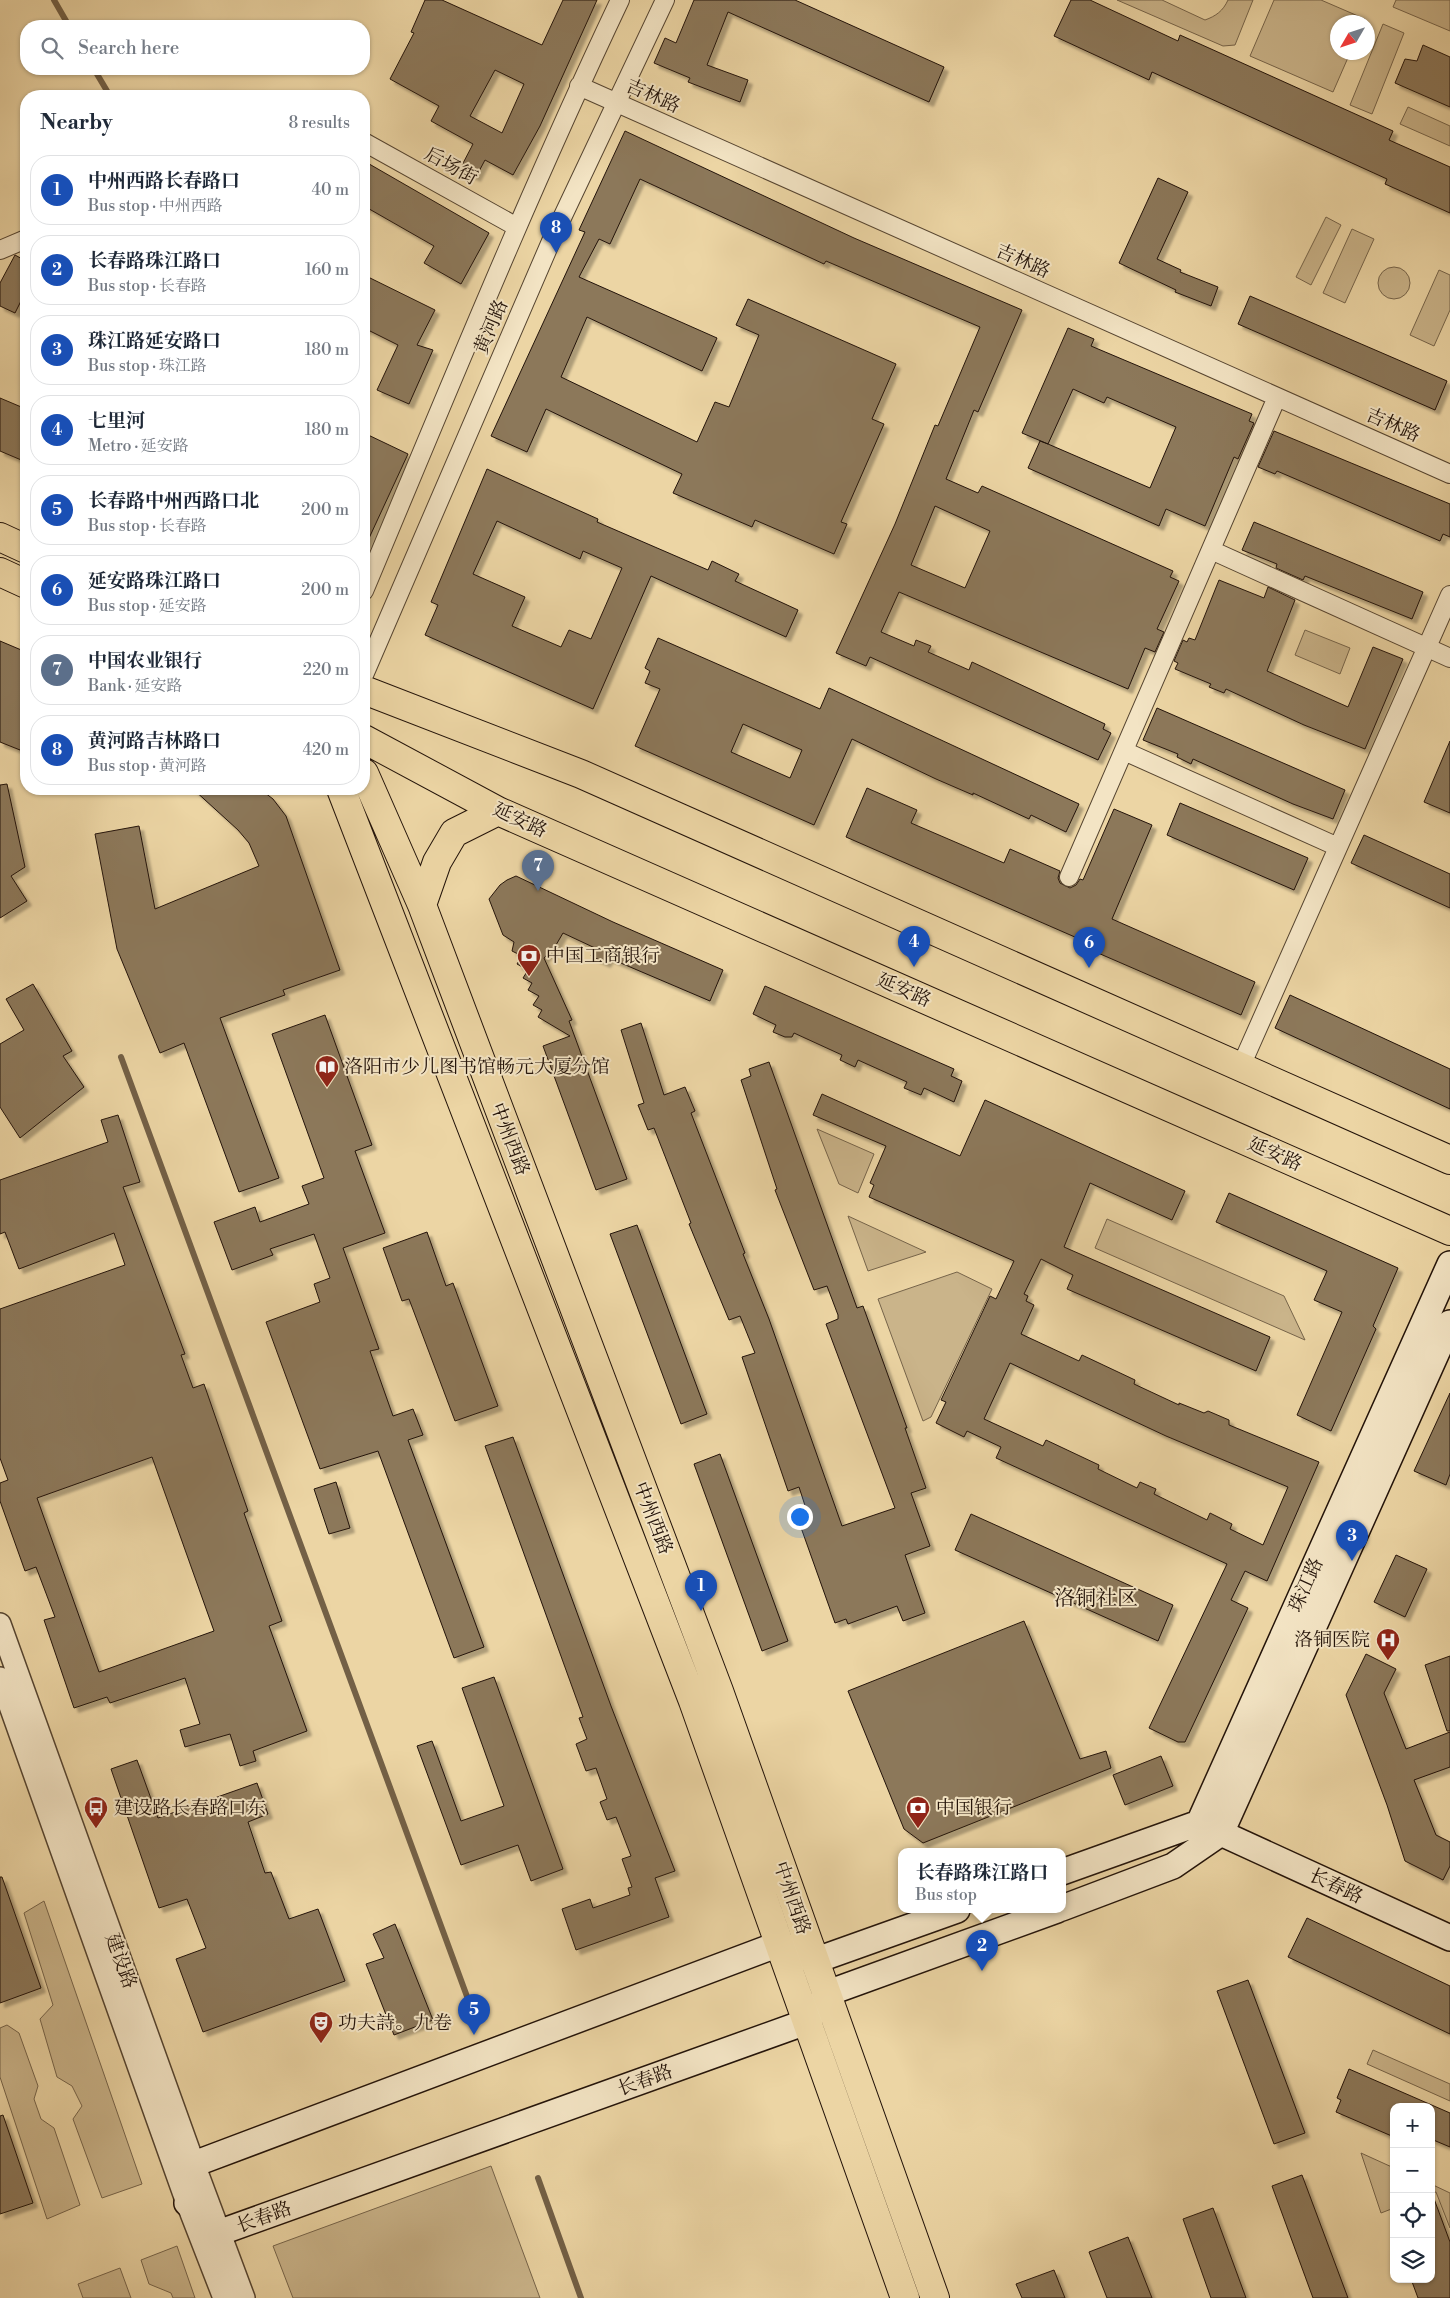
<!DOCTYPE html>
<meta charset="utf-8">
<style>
:root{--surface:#fff;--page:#f6f6f7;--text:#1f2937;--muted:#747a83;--line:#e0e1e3;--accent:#8f2418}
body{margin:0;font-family:"Libre Bodoni","Noto Serif SC",serif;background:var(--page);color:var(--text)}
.controls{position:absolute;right:15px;bottom:15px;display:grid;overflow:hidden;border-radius:10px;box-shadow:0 1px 4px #0004}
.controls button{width:45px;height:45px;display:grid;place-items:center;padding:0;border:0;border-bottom:1px solid var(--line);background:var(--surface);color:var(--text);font:25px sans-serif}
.compass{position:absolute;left:1330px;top:15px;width:45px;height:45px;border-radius:50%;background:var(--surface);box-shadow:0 1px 4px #0004;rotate:231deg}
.you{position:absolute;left:799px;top:1516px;width:18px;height:18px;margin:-12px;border:4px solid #fff;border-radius:50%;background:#1a73e8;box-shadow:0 0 0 8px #1a73e833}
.badge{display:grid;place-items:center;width:32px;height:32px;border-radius:50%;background:var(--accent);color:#fff;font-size:16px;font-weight:700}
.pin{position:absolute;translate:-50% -41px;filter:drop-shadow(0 1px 2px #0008)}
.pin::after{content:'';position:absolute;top:26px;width:18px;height:15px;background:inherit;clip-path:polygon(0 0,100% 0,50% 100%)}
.popup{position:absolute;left:898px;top:1848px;width:168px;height:65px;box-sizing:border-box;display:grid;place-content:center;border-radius:10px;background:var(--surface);filter:drop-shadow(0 1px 4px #0005);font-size:16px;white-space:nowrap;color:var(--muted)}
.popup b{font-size:19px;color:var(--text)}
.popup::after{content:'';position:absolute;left:50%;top:100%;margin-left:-10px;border:10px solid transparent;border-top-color:var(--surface)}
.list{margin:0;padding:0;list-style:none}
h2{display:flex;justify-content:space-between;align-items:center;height:65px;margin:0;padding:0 20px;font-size:21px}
h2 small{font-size:16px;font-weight:400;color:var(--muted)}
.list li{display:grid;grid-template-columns:32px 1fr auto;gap:15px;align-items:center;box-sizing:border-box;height:70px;margin:0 10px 10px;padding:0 10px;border:1px solid var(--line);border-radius:20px}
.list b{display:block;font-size:19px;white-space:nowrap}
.list p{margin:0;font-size:16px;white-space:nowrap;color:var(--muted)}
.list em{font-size:16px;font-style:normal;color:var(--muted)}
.icon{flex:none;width:28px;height:28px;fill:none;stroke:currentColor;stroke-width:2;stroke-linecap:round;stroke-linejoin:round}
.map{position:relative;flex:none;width:1450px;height:2298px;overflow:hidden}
.search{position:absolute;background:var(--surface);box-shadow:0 1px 4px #0004;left:20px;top:20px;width:350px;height:55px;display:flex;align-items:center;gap:12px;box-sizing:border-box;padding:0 18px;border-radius:20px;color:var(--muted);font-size:19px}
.panel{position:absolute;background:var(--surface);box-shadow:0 1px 4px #0004;left:20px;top:90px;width:350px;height:705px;border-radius:20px}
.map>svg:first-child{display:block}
.green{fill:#cab48a;stroke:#76644a}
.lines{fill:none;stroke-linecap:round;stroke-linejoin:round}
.stream{stroke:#736046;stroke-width:6}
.building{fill:#8c785a;stroke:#231309;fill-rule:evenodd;filter:url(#shadow)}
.minor-casing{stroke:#554430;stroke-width:20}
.tertiary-casing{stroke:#554430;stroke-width:24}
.secondary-casing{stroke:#231309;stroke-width:28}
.primary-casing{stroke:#231309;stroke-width:30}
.minor{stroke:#f3e4c4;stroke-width:18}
.tertiary{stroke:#f3e4c4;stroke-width:21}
.secondary{stroke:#f3e4c4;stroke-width:25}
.primary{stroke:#ecd5a4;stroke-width:28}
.labels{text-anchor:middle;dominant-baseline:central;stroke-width:4;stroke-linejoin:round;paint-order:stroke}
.street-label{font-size:19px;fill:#231309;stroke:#f3e4c4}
.poi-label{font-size:19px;fill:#231309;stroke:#f3e4c4;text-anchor:start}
.quarter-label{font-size:21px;fill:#231309;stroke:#f3e4c4}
</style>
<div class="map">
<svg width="1450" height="2298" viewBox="0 0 1450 2298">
<defs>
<filter id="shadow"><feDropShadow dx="4.5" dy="4.5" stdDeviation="1" flood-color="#0004"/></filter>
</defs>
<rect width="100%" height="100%" fill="#ecd5a4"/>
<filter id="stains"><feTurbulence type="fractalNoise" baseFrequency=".004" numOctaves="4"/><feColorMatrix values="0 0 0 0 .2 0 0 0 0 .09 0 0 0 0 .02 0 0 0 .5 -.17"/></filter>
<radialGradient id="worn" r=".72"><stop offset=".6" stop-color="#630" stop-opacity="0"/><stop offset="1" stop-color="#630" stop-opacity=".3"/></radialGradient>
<path class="green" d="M1117 0H1162L1205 20C1216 16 1223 11 1228 0H1253L1235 45 1223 46Z
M1274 0H1321L1365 19 1363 22H1338V52L1350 53 1333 92 1250 56Z
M1396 0H1450V31L1393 7Z
M1383 24 1404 33 1372 114 1350 105Z
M1408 107 1450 126V146L1400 124Z
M1326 217 1341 225 1311 285 1296 277Z
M1352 229 1374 239 1345 303 1323 293Z
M1378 283a16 16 0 1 1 32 0a16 16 0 1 1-32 0Z
M1439 270 1450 275V310L1434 346 1410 335Z
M1305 630 1350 648 1340 674 1295 655Z
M817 1129 874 1154 858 1193 839 1184Z
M848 1216 926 1252 868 1271Z
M1107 1219 1284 1296 1305 1340 1095 1248Z
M957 1272 992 1289 931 1417 923 1421 878 1299Z
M44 1901 142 2184 102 2198 73 2119 82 2106 72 2086 57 2077 40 2019 53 2005 24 1913Z
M7 2025 19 2033 38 2086 34 2099 41 2119 54 2128 80 2205 47 2219 0 2077V2028Z
M1373 2050 1450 2084V2101L1367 2064Z
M1361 2153 1394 2168V2208L1381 2213Z
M491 2166 540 2298H293L273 2246Z
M1431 2184 1450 2193V2228L1436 2192 1431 2193Z
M177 2246 195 2298H173L171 2293 149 2284 141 2260Z
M120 2268 131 2298H83L78 2284Z"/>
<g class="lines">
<path class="stream" d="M54 0 69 26
M94 69 110 96
M121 1057 472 2010
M538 2178 581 2298"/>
</g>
<path class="building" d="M425 0H442L542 45 563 0H597L540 126 513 175 485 160 476 177 460 169 473 144 431 121 439 106 390 79 414 33 411 32ZM495 70 524 84 502 133 470 116Z
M694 0H795L944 67 929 102 728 12 707 65 748 80 740 102 688 82 690 78 654 63 665 38 676 43Z
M1071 0H1090L1178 41 1180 35 1393 131 1389 140 1450 167V213L1385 184 1387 179 1152 72 1149 80 1054 36Z
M1423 45 1450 57V107L1395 83 1405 59 1417 61Z
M625 131 854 238 1022 310 978 412 974 410 946 479 978 493 982 486 1173 571 1170 577 1179 581 1157 629 1164 632 1155 652 1145 648 1128 689 899 592 881 632 914 646 916 640 931 646 928 652 969 670 972 662 1105 724 1103 729 1111 733 1098 760 870 657 866 666 836 653 895 524 935 425 938 426 980 327 826 261 824 264 640 179 610 244 599 239 579 277 717 338 702 371 587 317 561 377 697 442 715 402 729 407 759 335 736 325 748 299 896 364 872 419 884 424 841 522 847 524 834 554 755 520 752 527 673 493 682 474 546 409 527 452 491 436 585 232 579 230ZM935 506 990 531 965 588 911 565Z
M364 161 489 233 461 284 424 263 434 246 364 206Z
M1158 178 1188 192 1157 259 1181 270 1180 272 1218 287 1211 306 1175 292 1176 290 1119 263Z
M15 255 26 261V301L22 299 15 313 0 306V283Z
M364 275 435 310 417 345 433 350 409 404 377 390 398 345 364 328Z
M1250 296 1447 381 1435 410 1238 324Z
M1068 328 1094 339 1091 346 1252 414 1249 421 1254 423 1238 459 1234 457 1205 526 1166 509 1159 526 1028 468 1040 441 1048 444 1022 433ZM1073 389 1104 403 1107 397 1176 427 1150 488 1048 444Z
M0 398 26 409V462L0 451Z
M1274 431 1450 504V537L1443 534 1440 541 1277 471 1275 474 1258 467Z
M364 433 408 454 364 549Z
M487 469 598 519 597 522 708 570 712 561 739 574 735 581 798 610 786 637 651 576 593 709 425 635 438 605 431 602ZM497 521 580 559 583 551 622 568 591 639 569 630 561 647 512 626 525 597 473 574Z
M1254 522 1423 592 1412 619 1305 576 1303 580 1276 568 1277 564 1242 550Z
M1219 580 1264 598 1268 587 1295 600 1267 671 1348 707 1373 647 1403 659 1365 749 1304 725 1226 689 1224 693 1209 687 1211 684 1175 669 1178 663 1174 661 1183 640 1187 642 1189 638 1195 640Z
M658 638 820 709 829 688 1079 804 1066 832 1031 815 1029 819 973 793V795L936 779 852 739 814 825 635 746 660 689 645 683 650 671 645 668ZM743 724 802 750 790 778 731 752Z
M0 641 26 652V736L20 750 0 742Z
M1157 708 1345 790 1333 819 1293 804 1193 759 1191 764 1177 757 1178 754 1143 740Z
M1450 741V813L1424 802Z
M7 784 25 867 11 876 27 901 0 918V785Z
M867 788 917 810 911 823 1004 863 1010 849 1060 871 1058 878 1060 883 1070 888 1076 885 1080 879 1083 880 1114 809 1152 825 1112 919 1255 982 1241 1015 1098 953 1100 948 846 837Z
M193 789H260L273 799 286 816 340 970 283 990 285 995 220 1018 279 1178 239 1192 184 1043 160 1053 117 949 95 834 139 826 155 909 259 866 249 843 238 830Z
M1180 803 1308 858 1294 890 1167 835Z
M1364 835 1450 874V908L1351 863Z
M516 876 613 922 723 970 710 1001 609 958 606 963 591 956 595 948 563 933 556 945 544 958 572 1020 569 1021 627 1179 596 1190 543 1046 570 1036 538 1017 542 1010 533 1005 539 996 528 990 532 983 523 978 528 970 517 964 522 956 512 951 514 942 503 935 489 899 500 885 507 880Z
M33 984 72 1051 63 1056 84 1087 20 1138 0 1107V1044L24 1030 6 999Z
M765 986 954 1069 951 1076 962 1081 954 1102 924 1088 921 1095 904 1088 907 1082 858 1060 855 1067 840 1060 842 1055 794 1033 792 1037H785L773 1032 776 1025 753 1014Z
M1290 995 1450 1069V1109L1275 1028Z
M325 1015 372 1145 355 1151 385 1233 343 1248 379 1349 370 1351 393 1416 413 1409 423 1435 408 1440 484 1647 454 1658 378 1451 320 1469 266 1322 320 1302 314 1284 330 1278 314 1234 270 1249 273 1255 232 1270 214 1222 255 1207 260 1222 309 1204 302 1186 324 1178 272 1034Z
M641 1023 664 1095 685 1087 695 1111 691 1113 745 1253 743 1254 769 1319 842 1526 895 1508 826 1324 838 1319V1315L827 1286 814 1290 775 1190 777 1189 741 1080 751 1076 749 1069 769 1062 857 1308 863 1306 907 1428H905L926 1488 911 1493 930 1546 905 1555 925 1613 903 1621 897 1606 848 1624 846 1619 835 1623 799 1522 809 1518 799 1487 788 1491 742 1357 755 1353 740 1316 729 1320 701 1253 689 1224 691 1223 654 1128 648 1130 638 1105 644 1103 621 1030Z
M822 1094 960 1156 985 1100 1185 1191 1172 1220 1090 1183 1064 1247 1270 1337 1256 1371 1067 1289 1073 1275 1041 1259 1024 1294 1028 1296 1026 1301 1034 1305 1021 1334 1079 1361 1082 1355 1135 1380 1134 1384 1179 1405V1403L1204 1413 1208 1411 1229 1420V1425L1319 1462 1267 1581 1245 1571 1231 1600 1248 1608 1185 1742H1178L1149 1728 1227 1564 996 1458 1001 1447 967 1431 964 1437 936 1423 946 1402 941 1400 990 1296 996 1299 1014 1261 869 1197 874 1185 870 1183 886 1146 813 1115ZM1010 1363 1166 1436 1288 1487 1263 1545 1230 1529 1232 1524 1210 1513 1207 1520 1154 1494 1156 1489 1140 1482 1137 1488 1098 1469 1099 1465 1046 1440 1043 1446 984 1419Z
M118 1115 140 1182 123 1187 185 1354 181 1355 193 1388 204 1384 248 1511 244 1513 282 1621 269 1626 307 1731 253 1751 256 1761 240 1766 230 1734 185 1747 180 1730 200 1724 185 1678 110 1703 107 1697 74 1708 44 1620 55 1617 36 1567 25 1571 0 1501V1483L8 1480 0 1458V1309L125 1265 114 1233 19 1269 5 1232 0 1234V1180L108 1142 101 1120ZM152 1457 214 1631 99 1672 37 1498Z
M1229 1193 1398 1268 1373 1326 1376 1329 1331 1431 1297 1415 1342 1312 1314 1300 1327 1271 1216 1222Z
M637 1225 707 1414 681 1424 610 1234Z
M427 1232 446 1286 453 1283 498 1406 455 1421 409 1299 402 1301 383 1248Z
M1450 1393V1474L1446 1485 1414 1471Z
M513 1437 611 1706 675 1871 655 1878 669 1917 576 1950 562 1909 590 1899 593 1908 630 1895 628 1888 632 1887 622 1859 631 1856 616 1817 607 1820 600 1802 607 1799 596 1768 586 1771 576 1744 587 1739 579 1718 583 1717 485 1446Z
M720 1454 788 1641 762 1651 694 1464Z
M336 1482 350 1528 329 1534 314 1489Z
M971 1514 1173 1605 1158 1641 955 1550Z
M1396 1555 1427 1569 1405 1617 1374 1602Z
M1024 1621 1080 1759 1106 1751 1111 1768 923 1843 904 1829 848 1691Z
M1366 1654 1396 1669 1384 1693 1406 1749 1450 1732V1767L1414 1780 1436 1835 1450 1842V1866L1443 1880 1405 1861 1387 1805 1346 1695Z
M1450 1656V1731H1447L1425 1665Z
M494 1677 563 1869 531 1881 518 1845 461 1865 417 1746 432 1741 461 1821 504 1806 462 1688Z
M1161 1756 1173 1786 1125 1805 1113 1775Z
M137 1760 158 1818 257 1783 268 1814 248 1822 265 1873 271 1872 289 1919 318 1909 345 1981 203 2032 176 1959 206 1948 187 1899 159 1908 111 1769Z
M0 1877H2L41 1988 0 2003Z
M1307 1918 1450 1986V2034L1288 1957Z
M395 1924 433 2020 394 2035 366 1964 384 1958 373 1934Z
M1248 1980 1305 2133 1274 2144 1217 1991Z
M1349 2069 1450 2113V2147L1431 2139V2107H1394V2137L1336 2112 1341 2100 1337 2098Z
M3 2115 33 2203 0 2214V2116Z
M1302 2175 1348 2298H1313L1272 2186Z
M1433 2196 1450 2242V2298H1418L1411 2279H1431Z
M1213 2208 1246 2298H1211L1183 2219Z
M1128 2237 1152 2298H1107L1089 2252Z
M1054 2270 1065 2298H1022L1016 2284Z"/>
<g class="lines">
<g class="minor-casing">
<path id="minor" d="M579 86 1450 474
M364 142 517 227
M0 250 26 239
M1211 550 1450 658
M364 591C447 393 528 194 620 0
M364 675 552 239 665 0
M1124 751 1338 847
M1069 877 1277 397
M1241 1066 1450 595"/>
</g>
<g class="tertiary-casing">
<path id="tertiary" d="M0 1624 194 2164 244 2298
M0 1678 187 2203 224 2298"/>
</g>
<g class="secondary-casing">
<path id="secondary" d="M1199 1823 1450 1264
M1221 1833 1450 1323
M1062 1872 1199 1823 1450 1938
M1062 1908 1173 1866 1221 1833
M957 1910 814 1961 779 1944 194 2164 187 2203 221 2232 806 2022 828 1993 1057 1910"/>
</g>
<g class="primary-casing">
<path id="primary" d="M0 537 26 549
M0 572 26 584
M364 690 581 774 1450 1160
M364 739 498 811 1450 1231
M364 773 422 905 719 1691 935 2298
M341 789 693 1701 905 2298
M422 905 437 862 454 833 498 811"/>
</g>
<use href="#minor" class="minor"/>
<use href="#tertiary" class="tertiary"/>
<use href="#secondary" class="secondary"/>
<use href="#primary" class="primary"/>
</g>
<defs>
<g id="bank-pin" transform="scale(1.25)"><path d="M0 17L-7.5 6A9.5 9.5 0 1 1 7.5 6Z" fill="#8f2418" stroke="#f3e4c4"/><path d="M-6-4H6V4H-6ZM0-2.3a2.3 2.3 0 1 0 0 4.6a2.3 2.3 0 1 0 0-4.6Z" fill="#fff"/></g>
<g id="library-pin" transform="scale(1.25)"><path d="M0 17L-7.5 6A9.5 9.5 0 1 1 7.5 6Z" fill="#8f2418" stroke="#f3e4c4"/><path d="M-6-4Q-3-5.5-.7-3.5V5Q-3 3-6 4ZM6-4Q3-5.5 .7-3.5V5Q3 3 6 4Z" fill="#fff"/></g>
<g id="hospital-pin" transform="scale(1.25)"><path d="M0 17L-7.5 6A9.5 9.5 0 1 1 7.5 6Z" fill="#8f2418" stroke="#f3e4c4"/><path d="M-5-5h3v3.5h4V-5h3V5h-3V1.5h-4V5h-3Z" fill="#fff"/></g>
<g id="bus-pin" transform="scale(1.25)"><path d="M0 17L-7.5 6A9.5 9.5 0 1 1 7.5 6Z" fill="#8f2418" stroke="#f3e4c4"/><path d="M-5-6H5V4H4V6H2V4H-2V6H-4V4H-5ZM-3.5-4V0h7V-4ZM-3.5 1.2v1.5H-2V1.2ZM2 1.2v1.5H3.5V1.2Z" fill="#fff"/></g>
<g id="theatre-pin" transform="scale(1.25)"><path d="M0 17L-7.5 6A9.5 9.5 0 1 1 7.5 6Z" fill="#8f2418" stroke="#f3e4c4"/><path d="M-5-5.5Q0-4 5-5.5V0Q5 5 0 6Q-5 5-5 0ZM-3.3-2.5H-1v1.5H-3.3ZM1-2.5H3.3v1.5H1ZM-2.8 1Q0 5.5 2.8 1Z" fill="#fff"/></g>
</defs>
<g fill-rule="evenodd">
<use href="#bank-pin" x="529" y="956"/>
<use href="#library-pin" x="327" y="1067"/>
<use href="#hospital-pin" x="1388" y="1640"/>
<use href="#bus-pin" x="96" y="1808"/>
<use href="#bank-pin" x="918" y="1808"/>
<use href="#theatre-pin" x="321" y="2023"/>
</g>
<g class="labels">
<g class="street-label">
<text transform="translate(653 96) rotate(24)">吉林路</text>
<text transform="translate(451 166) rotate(29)">后场街</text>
<text transform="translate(1023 261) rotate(24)">吉林路</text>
<text transform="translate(491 327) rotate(-67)">黄河路</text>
<text transform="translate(1393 425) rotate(24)">吉林路</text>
<text transform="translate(520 820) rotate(25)">延安路</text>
<text transform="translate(904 990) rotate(24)">延安路</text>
<text transform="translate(510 1139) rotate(69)">中州西路</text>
<text transform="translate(1275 1154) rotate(24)">延安路</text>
<text transform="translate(653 1518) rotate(69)">中州西路</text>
<text transform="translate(1306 1585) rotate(-66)">珠江路</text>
<text transform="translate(1336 1886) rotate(25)">长春路</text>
<text transform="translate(792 1898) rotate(71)">中州西路</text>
<text transform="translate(121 1961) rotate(70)">建设路</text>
<text transform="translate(645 2080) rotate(-20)">长春路</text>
<text transform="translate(264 2217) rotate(-20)">长春路</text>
</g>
<g class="poi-label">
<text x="546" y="956">中国工商银行</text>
<text x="344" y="1067">洛阳市少儿图书馆畅元大厦分馆</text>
<text x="1370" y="1640" text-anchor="end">洛铜医院</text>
<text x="114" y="1808">建设路长春路口东</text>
<text x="936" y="1808">中国银行</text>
<text x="338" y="2023">功夫詩。九卷</text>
</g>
<g class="quarter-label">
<text x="1096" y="1599">洛铜社区</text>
</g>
</g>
<rect width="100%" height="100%" filter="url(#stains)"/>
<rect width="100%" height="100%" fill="url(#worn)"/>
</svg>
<div class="controls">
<button>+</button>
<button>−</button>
<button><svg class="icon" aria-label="locate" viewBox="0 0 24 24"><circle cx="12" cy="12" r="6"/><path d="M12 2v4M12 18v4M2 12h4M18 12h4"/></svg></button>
<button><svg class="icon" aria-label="layers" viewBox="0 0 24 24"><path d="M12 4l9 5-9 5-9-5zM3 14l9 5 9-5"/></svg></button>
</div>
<svg class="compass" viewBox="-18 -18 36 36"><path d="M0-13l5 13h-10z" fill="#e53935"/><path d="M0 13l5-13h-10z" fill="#747a83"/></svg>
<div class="you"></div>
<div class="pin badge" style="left:701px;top:1611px;background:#1a4fb4">1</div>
<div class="pin badge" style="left:982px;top:1971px;background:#1a4fb4">2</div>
<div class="popup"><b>长春路珠江路口</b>Bus stop</div>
<div class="pin badge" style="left:1352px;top:1561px;background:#1a4fb4">3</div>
<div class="pin badge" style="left:914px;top:967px;background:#1a4fb4">4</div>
<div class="pin badge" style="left:474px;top:2035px;background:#1a4fb4">5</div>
<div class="pin badge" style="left:1089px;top:968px;background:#1a4fb4">6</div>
<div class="pin badge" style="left:538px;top:891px;background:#5c6f8a">7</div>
<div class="pin badge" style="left:556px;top:253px;background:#1a4fb4">8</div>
<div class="search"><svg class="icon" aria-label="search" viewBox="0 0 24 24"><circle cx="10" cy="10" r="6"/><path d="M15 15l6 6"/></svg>Search here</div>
<section class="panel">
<h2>Nearby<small>8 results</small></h2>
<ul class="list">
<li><span class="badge" style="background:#1a4fb4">1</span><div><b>中州西路长春路口</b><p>Bus stop · 中州西路</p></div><em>40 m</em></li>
<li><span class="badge" style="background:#1a4fb4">2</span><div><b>长春路珠江路口</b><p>Bus stop · 长春路</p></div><em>160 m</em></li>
<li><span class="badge" style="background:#1a4fb4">3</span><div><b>珠江路延安路口</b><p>Bus stop · 珠江路</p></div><em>180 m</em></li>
<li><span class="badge" style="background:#1a4fb4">4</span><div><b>七里河</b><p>Metro · 延安路</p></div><em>180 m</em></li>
<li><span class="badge" style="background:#1a4fb4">5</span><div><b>长春路中州西路口北</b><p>Bus stop · 长春路</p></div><em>200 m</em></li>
<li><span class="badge" style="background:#1a4fb4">6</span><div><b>延安路珠江路口</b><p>Bus stop · 延安路</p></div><em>200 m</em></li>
<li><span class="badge" style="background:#5c6f8a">7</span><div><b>中国农业银行</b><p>Bank · 延安路</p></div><em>220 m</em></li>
<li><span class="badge" style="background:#1a4fb4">8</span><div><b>黄河路吉林路口</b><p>Bus stop · 黄河路</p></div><em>420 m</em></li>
</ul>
</section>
</div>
